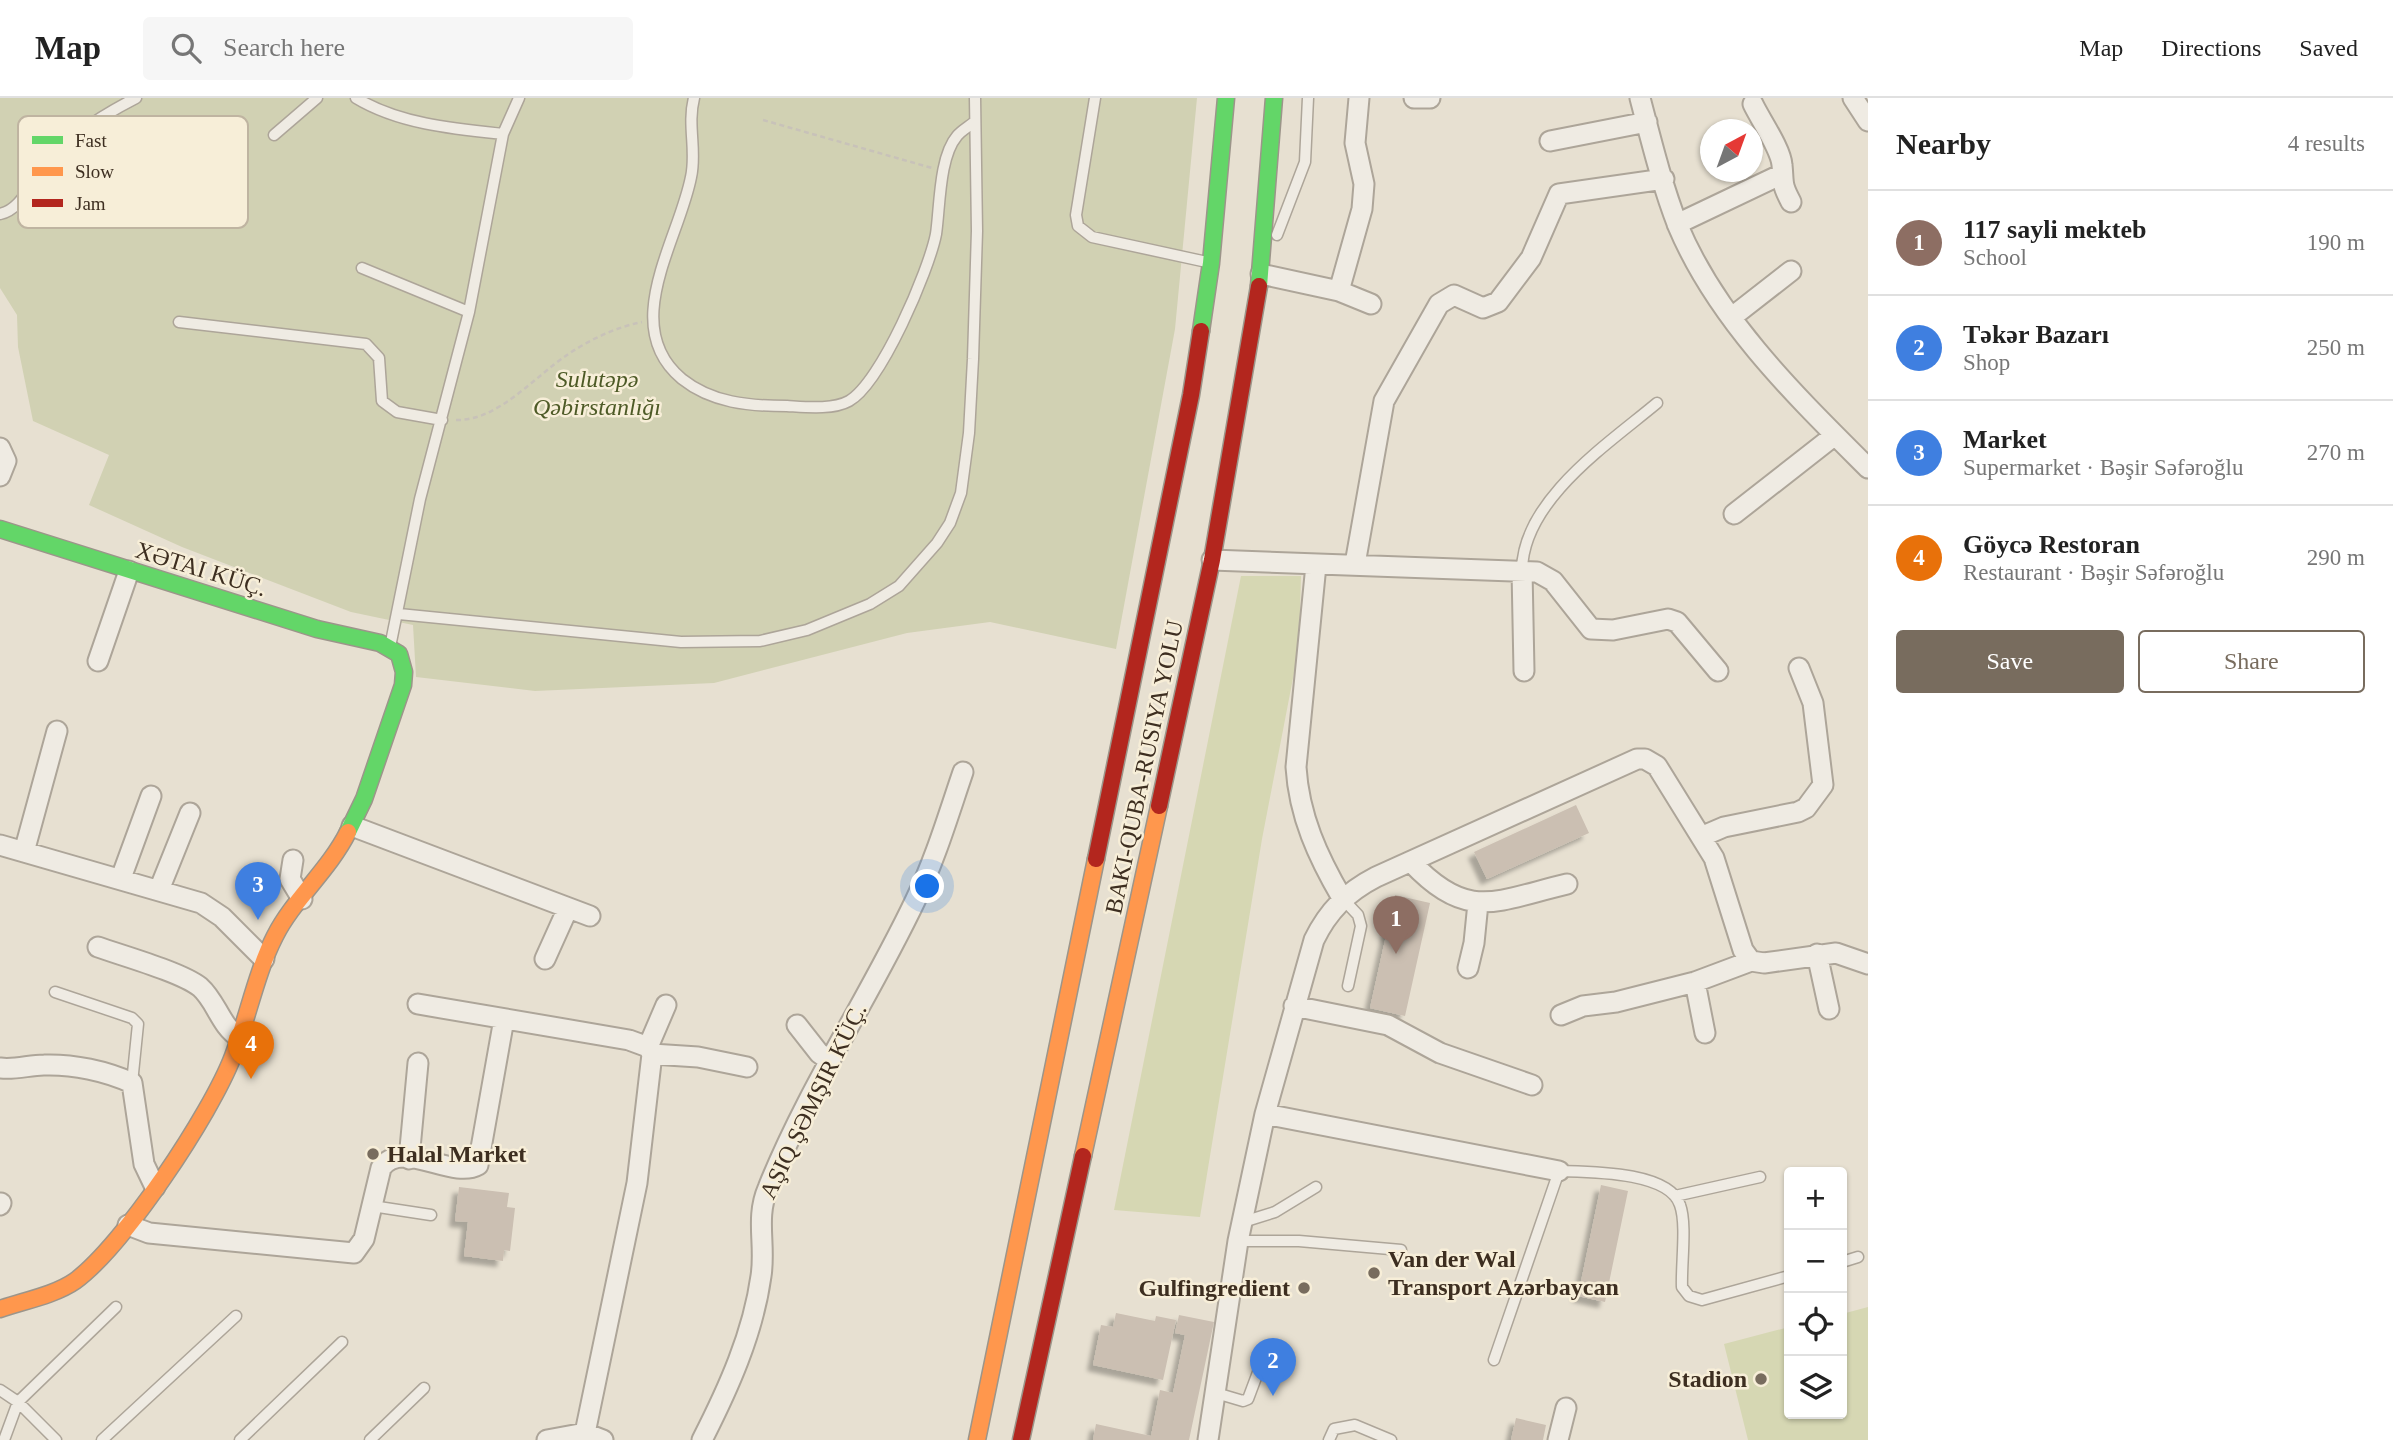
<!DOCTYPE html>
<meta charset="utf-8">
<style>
:root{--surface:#fff;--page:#f6f6f6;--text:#222;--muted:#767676;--line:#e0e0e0;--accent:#786c5e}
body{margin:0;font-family:"Times New Roman",serif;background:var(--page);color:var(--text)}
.controls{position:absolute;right:21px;bottom:21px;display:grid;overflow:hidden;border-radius:7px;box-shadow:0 2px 5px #0004}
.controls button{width:63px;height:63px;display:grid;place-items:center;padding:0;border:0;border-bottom:2px solid var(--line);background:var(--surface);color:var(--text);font:35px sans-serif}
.compass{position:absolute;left:1700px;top:21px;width:63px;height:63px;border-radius:50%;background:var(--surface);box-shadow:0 2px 5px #0004;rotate:41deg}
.you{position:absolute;left:928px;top:789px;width:24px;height:24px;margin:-18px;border:5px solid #fff;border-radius:50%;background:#1a73e8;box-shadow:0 0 0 10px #1a73e833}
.badge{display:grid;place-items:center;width:46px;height:46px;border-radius:50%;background:var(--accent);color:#fff;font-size:23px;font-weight:700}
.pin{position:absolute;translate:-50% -58px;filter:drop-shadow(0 2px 4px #0008)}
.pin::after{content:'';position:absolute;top:37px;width:24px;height:21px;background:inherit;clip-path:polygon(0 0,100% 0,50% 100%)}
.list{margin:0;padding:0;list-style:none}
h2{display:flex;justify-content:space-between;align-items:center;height:91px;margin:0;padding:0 28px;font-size:30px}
h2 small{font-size:23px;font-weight:400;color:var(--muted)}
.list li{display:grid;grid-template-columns:46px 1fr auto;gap:21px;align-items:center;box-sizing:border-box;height:105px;padding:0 28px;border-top:2px solid var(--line)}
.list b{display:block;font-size:26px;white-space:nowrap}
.list p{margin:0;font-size:23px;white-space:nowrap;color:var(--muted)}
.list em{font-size:23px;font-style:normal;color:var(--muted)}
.actions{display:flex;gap:14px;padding:21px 28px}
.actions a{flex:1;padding:16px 0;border:2px solid var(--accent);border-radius:7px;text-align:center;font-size:24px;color:var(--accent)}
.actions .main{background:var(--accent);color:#fff}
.icon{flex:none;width:38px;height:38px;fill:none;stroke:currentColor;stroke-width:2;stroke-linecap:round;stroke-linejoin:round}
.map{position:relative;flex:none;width:1868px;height:1342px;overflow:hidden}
header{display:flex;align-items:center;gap:42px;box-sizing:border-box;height:98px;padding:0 35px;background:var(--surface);border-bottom:2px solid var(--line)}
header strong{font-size:33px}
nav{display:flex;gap:38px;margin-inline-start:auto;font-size:24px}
.search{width:490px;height:63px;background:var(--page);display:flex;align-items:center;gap:18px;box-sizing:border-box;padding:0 24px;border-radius:7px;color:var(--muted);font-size:26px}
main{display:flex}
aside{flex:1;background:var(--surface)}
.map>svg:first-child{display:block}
.green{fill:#d6d7b3}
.cemetery{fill:#d1d1b3}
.building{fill:#cbbfb2;filter:url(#shadow)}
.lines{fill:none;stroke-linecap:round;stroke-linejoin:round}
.lane-casing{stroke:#ada599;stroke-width:13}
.street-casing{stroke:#ada599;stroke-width:23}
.fast-casing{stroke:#9c958a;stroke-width:19}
.slow-casing{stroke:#9c958a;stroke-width:19}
.jam-casing{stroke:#9c958a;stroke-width:19}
.path{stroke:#c8c2b9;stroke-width:2.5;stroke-dasharray:5 3.5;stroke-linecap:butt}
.lane{stroke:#efebe3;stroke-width:10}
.street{stroke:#efebe3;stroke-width:19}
.fast{stroke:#63d668;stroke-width:16}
.slow{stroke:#ff974d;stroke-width:16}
.jam{stroke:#b3261e;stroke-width:16}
.poi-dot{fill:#786c5e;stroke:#f7eed8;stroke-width:2.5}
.labels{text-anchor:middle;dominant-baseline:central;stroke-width:5;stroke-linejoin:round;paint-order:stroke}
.park-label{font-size:24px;font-style:italic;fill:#4d5a26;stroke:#f7eed8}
.street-label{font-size:24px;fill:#3d2e20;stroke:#f7eed8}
.poi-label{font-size:24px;font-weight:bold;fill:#3d2e20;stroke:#f7eed8;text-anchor:start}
.key{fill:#f7eed8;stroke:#bfb4a1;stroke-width:2}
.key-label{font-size:19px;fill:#3d2e20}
</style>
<header>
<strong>Map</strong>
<div class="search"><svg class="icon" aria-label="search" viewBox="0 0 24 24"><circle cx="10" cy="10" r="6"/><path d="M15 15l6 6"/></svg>Search here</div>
<nav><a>Map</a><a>Directions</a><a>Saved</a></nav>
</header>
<main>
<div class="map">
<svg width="1868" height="1342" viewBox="0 0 1868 1342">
<defs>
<filter id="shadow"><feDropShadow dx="-6" dy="6" stdDeviation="2" flood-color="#0004"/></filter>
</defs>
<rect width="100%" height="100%" fill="#e7e0d1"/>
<path class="green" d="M1241 478H1301L1299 549 1262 741 1200 1119 1114 1112Z
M1868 1209V1342H1748L1724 1246 1789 1229V1316H1842V1216Z"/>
<path class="cemetery" d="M0 0H1197L1175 231 1116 551 990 524 907 535 714 585 535 593 416 579 413 527 351 514 182 449 89 407 109 357 33 323 18 249 17 217 0 190Z"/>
<path class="building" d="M1576 707 1589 735 1487 781 1474 754Z
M1395 797 1430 805 1405 918 1370 910Z
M1601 1087 1628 1093 1605 1204 1578 1198Z
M459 1089 509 1095 507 1109 515 1110 510 1153 504 1152 503 1163 464 1158 468 1124 455 1123Z
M1116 1215 1155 1223 1156 1218 1176 1222 1163 1282 1093 1267 1101 1227 1113 1229Z
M1179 1217 1214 1224 1189 1342H1093L1096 1326 1151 1338 1160 1292 1173 1295 1185 1237 1175 1235Z
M1516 1320 1546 1327 1543 1342H1511Z"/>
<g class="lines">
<g class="lane-casing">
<path id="lane" d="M356 0C399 26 454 31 503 36
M694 0C687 27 697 53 691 79 679 142 618 228 682 281 712 305 749 308 787 308 805 309 833 312 849 303 881 285 929 172 936 136 940 109 939 59 957 38 961 33 968 29 973 25
M1095 0 1076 117 1078 128 1092 139 1207 164
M274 37 317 0
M0 116C18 112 27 93 38 78 63 42 97 20 136 0
M1277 137 1305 64 1308 0
M362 170 469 214
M179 224 366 246 379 260 382 303 397 314 442 322
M1522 472C1523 402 1608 346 1657 305
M399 516 681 544 760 543 807 532 870 506 899 488 937 445 950 425 961 395 969 335 973 261 977 133 975 0
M390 549 420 401 469 214 503 36 519 0
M1342 800 1358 817 1361 828 1348 888
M55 894 132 920 138 926 132 985
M1675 1098 1760 1079
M372 1108 431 1117
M1243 1124 1275 1114 1316 1089
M1238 1143H1299L1401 1152
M1842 1164 1858 1159
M1494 1262 1559 1073C1588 1074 1669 1073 1680 1107 1687 1126 1681 1167 1682 1189L1689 1198 1702 1202 1789 1178
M0 1292 18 1304 56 1342
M1216 1295 1243 1303 1248 1301 1260 1269
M4 1342 18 1304 116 1209
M102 1342 236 1218
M240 1342 342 1244
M370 1342 424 1290
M1329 1342 1334 1331 1355 1327 1391 1342"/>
</g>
<g class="street-casing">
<path id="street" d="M1414 0H1430
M1640 0C1651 42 1662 87 1678 128 1718 223 1797 299 1868 370
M1853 0 1868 23
M1753 6C1760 21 1781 51 1782 67 1784 86 1781 85 1791 104
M1550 43 1647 24
M1677 126 1780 77
M1261 176 1339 193 1371 206
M1339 193 1362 111 1364 86 1355 45 1359 0
M1732 219 1791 173
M0 350 6 363 0 378
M1734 416 1835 337
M1212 462 1537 474 1553 483 1591 531 1613 532 1668 521 1677 524 1718 573
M1355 466 1384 303 1439 206 1454 197 1483 210 1498 204 1531 160 1559 96 1664 81
M1316 467 1296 669C1299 718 1318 759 1342 800
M1522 472 1524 573
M98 563 129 473
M352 728 590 818
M1703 738 1724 729 1798 714 1806 710 1823 687 1813 605 1799 570
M0 747 201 805 222 819 264 861
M24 754 57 633
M293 762 290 781 302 801
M1411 764C1468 824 1495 803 1567 786
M121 780 151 698
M159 792 190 715
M98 849C123 858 181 874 200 889 217 904 220 928 240 940
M1817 856 1829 911
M545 861 568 810
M1468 870 1474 845 1478 805
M1695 884 1705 935
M418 906 629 942 648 949 652 956 637 1085 585 1335
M1294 908 1388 927 1440 955 1532 987
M1561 917 1583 908 1616 904 1695 884 1751 863 1764 865 1836 855 1868 866
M797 927 819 955 830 963
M648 949 666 907
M652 956 698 959 747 969
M0 970C16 972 29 967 44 967 73 966 106 973 132 985L144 1066 155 1089
M1265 1016 1559 1073
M409 1061 418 965
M0 1107 1 1105
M128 1127 149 1135 354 1155 364 1141 381 1070C401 1040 452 1082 478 1067L504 921
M547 1342 585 1335 603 1342
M702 1342C728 1291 753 1236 761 1178 766 1147 755 1120 768 1090 808 990 869 900 915 803 935 762 948 718 963 674
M1208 1342 1238 1143 1265 1016 1314 842C1328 813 1347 794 1376 779L1637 661H1645L1657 668 1714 760 1743 852 1751 863
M1558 1342 1566 1310"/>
</g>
<g class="fast-casing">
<path id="fast" d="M1259 188 1274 0
M1201 233 1211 165 1226 0
M0 431 317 531 380 545 399 556 404 574 403 587 364 701 348 734"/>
</g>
<g class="slow-casing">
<path id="slow" d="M1083 1058 1159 708
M0 1211C23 1203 55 1197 75 1183 123 1148 211 1016 233 958 248 919 256 875 275 838 293 802 329 772 348 734
M977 1342 1096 761"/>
</g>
<g class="jam-casing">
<path id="jam" d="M1159 708 1212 462 1259 188
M1096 761 1191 297 1201 233
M1021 1342 1083 1058"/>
</g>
<path class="path" d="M763 22 932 70
M456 322C498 323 534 279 567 257 589 242 616 229 642 224"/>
<use href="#lane" class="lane"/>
<use href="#street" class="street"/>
<use href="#fast" class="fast"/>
<use href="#slow" class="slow"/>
<use href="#jam" class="jam"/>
</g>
<g class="poi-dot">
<circle cx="373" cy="1056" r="7"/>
<circle cx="1374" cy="1175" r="7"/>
<circle cx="1304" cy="1190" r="7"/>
<circle cx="1761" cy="1281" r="7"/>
</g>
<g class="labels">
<g class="park-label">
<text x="597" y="281">Sulutəpə<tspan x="597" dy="28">Qəbirstanlığı</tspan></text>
</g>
<g class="street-label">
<text transform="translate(201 471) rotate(17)">XƏTAI KÜÇ.</text>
<text transform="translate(1144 669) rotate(-78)">BAKI-QUBA-RUSIYA YOLU</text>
<text transform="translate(813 1003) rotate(-64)">AŞIQ ŞƏMŞIR KÜÇ.</text>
</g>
<g class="poi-label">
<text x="387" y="1056">Halal Market</text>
<text x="1388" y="1161">Van der Wal<tspan x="1388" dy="28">Transport Azərbaycan</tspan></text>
<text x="1290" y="1190" text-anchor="end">Gulfingredient</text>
<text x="1747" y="1281" text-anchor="end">Stadion</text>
</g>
</g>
<rect x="18" y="18" width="230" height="112" rx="10" class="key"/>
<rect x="32" y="38" width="31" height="8" fill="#63d668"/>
<rect x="32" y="69" width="31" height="9" fill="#ff974d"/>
<rect x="32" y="101" width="31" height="8" fill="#b3261e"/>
<g class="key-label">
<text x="75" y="49">Fast</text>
<text x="75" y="80">Slow</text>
<text x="75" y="112">Jam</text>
</g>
</svg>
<div class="controls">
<button>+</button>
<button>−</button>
<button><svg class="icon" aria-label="locate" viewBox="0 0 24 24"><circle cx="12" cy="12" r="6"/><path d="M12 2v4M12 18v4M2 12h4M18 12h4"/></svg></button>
<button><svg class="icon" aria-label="layers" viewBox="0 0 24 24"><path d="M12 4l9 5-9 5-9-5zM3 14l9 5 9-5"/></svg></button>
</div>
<svg class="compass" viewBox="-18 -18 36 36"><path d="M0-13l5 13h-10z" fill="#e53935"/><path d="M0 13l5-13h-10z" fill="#767676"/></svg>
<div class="you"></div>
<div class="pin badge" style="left:1396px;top:856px;background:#8d6e63">1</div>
<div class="pin badge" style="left:1273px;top:1298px;background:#3f7fe0">2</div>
<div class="pin badge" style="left:258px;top:822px;background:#3f7fe0">3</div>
<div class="pin badge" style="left:251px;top:981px;background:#e8710a">4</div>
</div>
<aside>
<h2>Nearby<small>4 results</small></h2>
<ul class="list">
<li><span class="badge" style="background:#8d6e63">1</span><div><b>117 sayli mekteb</b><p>School</p></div><em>190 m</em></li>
<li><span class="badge" style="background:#3f7fe0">2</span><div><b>Təkər Bazarı</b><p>Shop</p></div><em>250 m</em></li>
<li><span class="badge" style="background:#3f7fe0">3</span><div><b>Market</b><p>Supermarket · Bəşir Səfəroğlu</p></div><em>270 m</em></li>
<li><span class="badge" style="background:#e8710a">4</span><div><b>Göycə Restoran</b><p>Restaurant · Bəşir Səfəroğlu</p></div><em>290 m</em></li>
</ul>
<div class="actions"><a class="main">Save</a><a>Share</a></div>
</aside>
</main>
